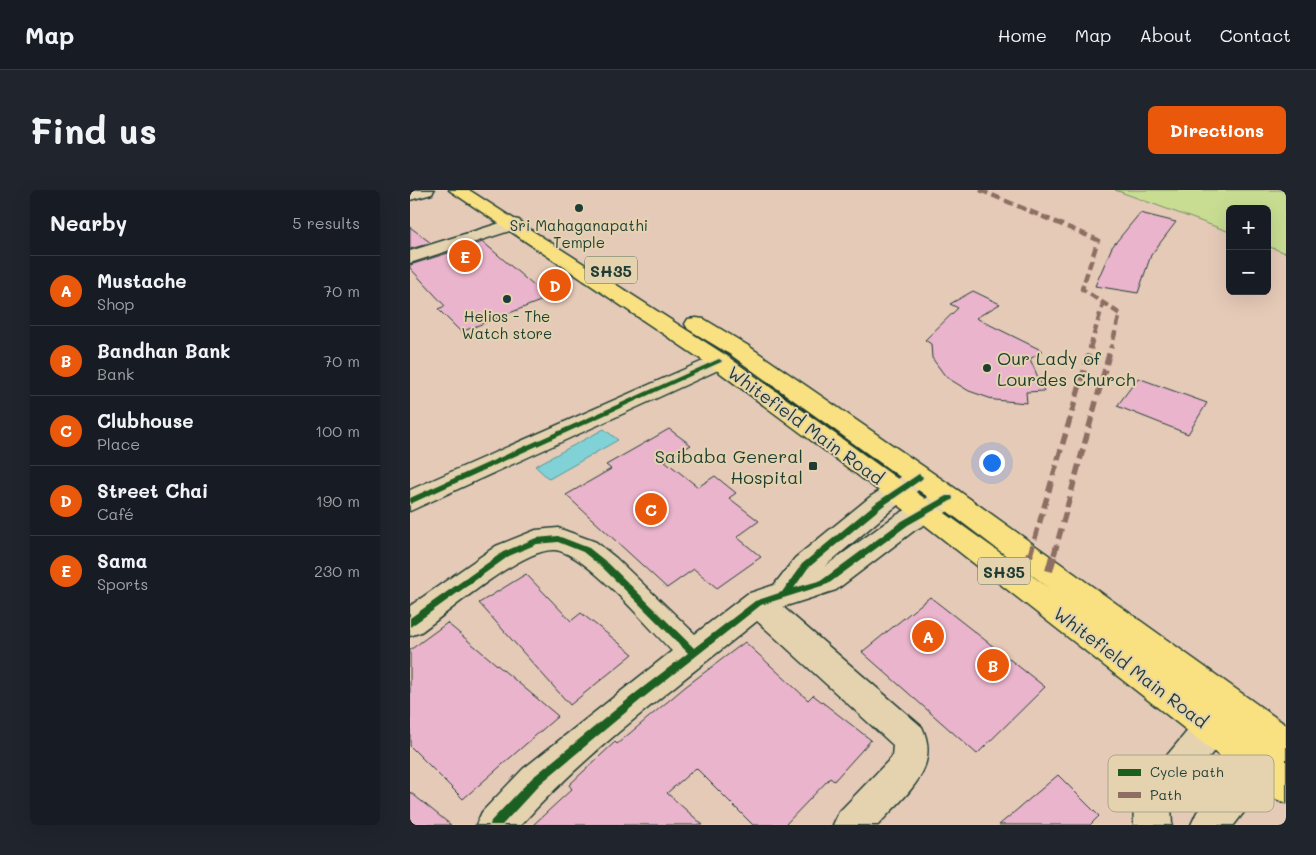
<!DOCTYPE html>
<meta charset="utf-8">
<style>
:root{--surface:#171b24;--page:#20242c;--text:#f1f3f6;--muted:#9ea1a6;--line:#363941;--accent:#ea580c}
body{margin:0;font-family:Mali,sans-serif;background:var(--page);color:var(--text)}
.controls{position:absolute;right:15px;top:15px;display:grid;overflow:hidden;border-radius:8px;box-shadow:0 5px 20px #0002}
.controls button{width:45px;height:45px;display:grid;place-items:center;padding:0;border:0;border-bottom:1px solid var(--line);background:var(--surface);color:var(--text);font:25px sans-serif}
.you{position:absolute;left:581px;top:272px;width:18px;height:18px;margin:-12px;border:4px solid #fff;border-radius:50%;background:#1a73e8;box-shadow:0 0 0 8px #1a73e833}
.badge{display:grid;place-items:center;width:32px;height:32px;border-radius:50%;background:var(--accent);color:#fff;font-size:16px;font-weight:700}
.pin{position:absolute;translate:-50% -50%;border:2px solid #fff;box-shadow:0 1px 5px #0006}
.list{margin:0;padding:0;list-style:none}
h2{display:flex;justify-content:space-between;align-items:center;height:65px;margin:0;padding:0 20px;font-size:21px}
h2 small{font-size:16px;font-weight:400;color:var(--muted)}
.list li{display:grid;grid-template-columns:32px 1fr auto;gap:15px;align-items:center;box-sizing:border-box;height:70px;padding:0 20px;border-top:1px solid var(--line)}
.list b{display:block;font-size:19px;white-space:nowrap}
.list p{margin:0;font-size:16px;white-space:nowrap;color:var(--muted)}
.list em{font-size:16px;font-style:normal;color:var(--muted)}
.map{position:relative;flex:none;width:876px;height:635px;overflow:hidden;border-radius:8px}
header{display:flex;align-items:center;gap:30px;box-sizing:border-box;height:70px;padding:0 25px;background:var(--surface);border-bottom:1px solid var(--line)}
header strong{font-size:24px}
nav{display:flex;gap:28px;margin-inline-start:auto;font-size:18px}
.intro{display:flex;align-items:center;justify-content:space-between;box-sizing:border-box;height:120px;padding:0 30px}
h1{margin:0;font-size:35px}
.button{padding:12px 22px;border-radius:8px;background:var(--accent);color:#fff;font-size:18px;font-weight:700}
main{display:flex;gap:30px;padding:0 30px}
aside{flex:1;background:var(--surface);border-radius:8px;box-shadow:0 5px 20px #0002}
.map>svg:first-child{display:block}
.green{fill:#c9dd92;stroke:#748d63}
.water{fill:#80d2d6;stroke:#599695}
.building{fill:#eab4cc;stroke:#1f3d34}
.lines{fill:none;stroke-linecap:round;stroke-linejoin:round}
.minor-casing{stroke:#1f3d34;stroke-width:3}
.major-casing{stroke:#1f3d34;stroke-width:3}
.minor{fill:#e5d3b0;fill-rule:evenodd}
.major{fill:#f9e181;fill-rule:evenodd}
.quiet-far2{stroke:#8d6e63;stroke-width:4.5;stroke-dasharray:9 4.5;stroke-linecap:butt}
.quiet-far1{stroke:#8d6e63;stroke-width:5.5;stroke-dasharray:11 5.5;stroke-linecap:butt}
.quiet{stroke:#8d6e63;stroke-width:8;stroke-dasharray:15 8;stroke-linecap:butt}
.cycleway-casing{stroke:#e5d3b0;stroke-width:3}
.cycleway{fill:#1b5e20;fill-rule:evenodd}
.poi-dot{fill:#1f3d34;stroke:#e5d3b0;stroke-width:2}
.labels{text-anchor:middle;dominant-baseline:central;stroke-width:4;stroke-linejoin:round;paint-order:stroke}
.far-poi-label{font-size:15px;fill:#1f3d34;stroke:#e5d3b0}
.shield{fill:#e5d3b0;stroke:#5a6a59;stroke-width:1}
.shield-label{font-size:16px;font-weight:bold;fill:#1f3d34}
.poi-label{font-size:18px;fill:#1f3d34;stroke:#e5d3b0;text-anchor:start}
.street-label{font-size:18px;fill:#1f3d34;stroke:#e5d3b0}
.key{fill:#e5d3b0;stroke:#aaa68b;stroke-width:1}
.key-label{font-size:14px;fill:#1f3d34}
</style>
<header>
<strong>Map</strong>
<nav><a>Home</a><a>Map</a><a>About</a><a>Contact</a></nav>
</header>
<div class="intro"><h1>Find us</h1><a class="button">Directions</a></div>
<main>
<aside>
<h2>Nearby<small>5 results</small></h2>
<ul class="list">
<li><span class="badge">A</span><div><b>Mustache</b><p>Shop</p></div><em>70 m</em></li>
<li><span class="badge">B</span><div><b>Bandhan Bank</b><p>Bank</p></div><em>70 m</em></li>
<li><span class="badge">C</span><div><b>Clubhouse</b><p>Place</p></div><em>100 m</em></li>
<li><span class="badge">D</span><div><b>Street Chai</b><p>Café</p></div><em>190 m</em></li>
<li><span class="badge">E</span><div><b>Sama</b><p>Sports</p></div><em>230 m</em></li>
</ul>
</aside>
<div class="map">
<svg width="876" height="635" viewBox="0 0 876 635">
<rect width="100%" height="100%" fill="#e6cab8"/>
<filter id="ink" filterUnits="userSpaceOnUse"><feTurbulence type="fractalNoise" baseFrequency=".02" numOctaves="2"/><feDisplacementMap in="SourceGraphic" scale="10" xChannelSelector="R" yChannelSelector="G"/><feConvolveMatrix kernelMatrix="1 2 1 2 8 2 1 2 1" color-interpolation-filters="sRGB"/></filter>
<g filter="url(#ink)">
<path class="green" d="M705 0H876V63L857 56V19H820V42Z"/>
<path class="water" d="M194 239 208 250 139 289 125 276Z"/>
<path class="building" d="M730 23 766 32 741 65 728 103 685 96 702 57Z
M0 37 21 53 0 59Z
M73 52 138 108 51 142 28 119 35 116 0 78V75Z
M563 101 590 114 566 128 633 161 620 169 634 201 616 202 617 213 585 210 559 201 536 187 522 168 521 154 515 150 548 118 540 114Z
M728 188 797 213 778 244 707 216Z
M259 239 281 255 255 271 288 297 305 286 326 303 319 308 349 331 327 347 351 367 307 398 284 379 257 398 156 305 201 279 196 275Z
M116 384 161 431 171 423 223 464 160 515 69 413Z
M520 407 635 497 567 564 452 462Z
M37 433 148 526 53 609 0 556V460Z
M335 452 398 510 403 505 461 550 424 591 420 588 375 635H343L286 578 257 603 293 635H123L162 599 159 595 205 552 207 554 275 497Z
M648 585 689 626 680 635H589Z
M0 602 41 635H0Z"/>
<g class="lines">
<g class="minor-casing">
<path id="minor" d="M0 0H24L22 4 0 10Z
M103 29 109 30 112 34 109 38 0 73V61Z
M309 164 317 166 320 171 317 176 0 321V300Z
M509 278 518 281 522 287 518 293 480 321 414 377 485 326 529 301 539 298 549 301 553 308 549 315 505 340 426 400 373 417 512 537C532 579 494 606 468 635H423L429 622 482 567 483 555 347 431C267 496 180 558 111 635H66L72 622 113 579 262 461C239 438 176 363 145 360 113 357 39 422 11 442L0 446V416L86 356 126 340 148 338 186 352 206 368 285 444 337 404 364 395 385 368 460 307 500 281Z
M801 522 813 527 818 538 813 549 761 617 762 635H724L723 612 729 599 789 527Z
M849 557 862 562 867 574 862 586 824 635H781L787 622 836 562Z"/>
</g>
<g class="major-casing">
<path id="major" d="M39 0H59L317 166 639 398 529 315 321 165 278 139 275 134 278 129 286 128 294 129 337 155 549 301 876 535V613L863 608 515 335 301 176Z"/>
</g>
<use href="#minor" class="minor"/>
<use href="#major" class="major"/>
<path class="quiet-far2" d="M570 0 688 50 672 99 710 124 701 158
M680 158 693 114"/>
<path class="quiet-far1" d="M620 365 681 157
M644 365 701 157"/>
<path class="quiet" d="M619 366 620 363
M639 381 644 363"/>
<g class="cycleway-casing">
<path id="cycleway" d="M309 169 312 171 311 172 0 314V308Z
M509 284 513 287 512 289 473 316 398 378 384 398 412 390 492 331 536 306H542L543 308 542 310 498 335 418 394 351 415 233 508 130 594 92 635H80L81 631 122 588 227 502 278 463 193 378 173 362 148 352 127 354 99 366 0 437V428L93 362 126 348 148 346 179 358 199 374 284 458 345 411 372 402 392 374 467 312Z"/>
</g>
<use href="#cycleway" class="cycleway"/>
</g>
</g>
<g class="poi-dot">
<circle cx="169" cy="18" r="5"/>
<circle cx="97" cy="109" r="5"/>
<circle cx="577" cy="178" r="5"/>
<rect x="398" y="271" width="10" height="10" rx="2.5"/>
</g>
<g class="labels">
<g class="far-poi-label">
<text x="169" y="35">Sri Mahaganapathi<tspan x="169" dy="17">Temple</tspan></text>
<text x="97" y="126">Helios - The<tspan x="97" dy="17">Watch store</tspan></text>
</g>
<g class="shield">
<rect x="175" y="66.5" width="52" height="27" rx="4"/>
<rect x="568" y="367.5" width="52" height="27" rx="4"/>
</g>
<g class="shield-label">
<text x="201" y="80">SH35</text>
<text x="594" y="381">SH35</text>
</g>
<g class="poi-label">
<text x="587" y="168">Our Lady of<tspan x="587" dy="21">Lourdes Church</tspan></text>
<text x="393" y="266" text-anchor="end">Saibaba General<tspan x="393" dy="21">Hospital</tspan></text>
</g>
<g class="street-label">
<text transform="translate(396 235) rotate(36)">Whitefield Main Road</text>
<text transform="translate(721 477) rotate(37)">Whitefield Main Road</text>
</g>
</g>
<rect x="698" y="565" width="166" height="57" rx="8" class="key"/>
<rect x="708" y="579" width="23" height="7" fill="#1b5e20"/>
<rect x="708" y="602" width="23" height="6" fill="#8d6e63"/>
<g class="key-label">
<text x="740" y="587">Cycle path</text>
<text x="740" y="610">Path</text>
</g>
</svg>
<div class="controls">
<button>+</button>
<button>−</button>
</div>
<div class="you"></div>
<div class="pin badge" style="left:518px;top:446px">A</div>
<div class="pin badge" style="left:583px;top:475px">B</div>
<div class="pin badge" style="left:241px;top:319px">C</div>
<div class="pin badge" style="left:145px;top:95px">D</div>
<div class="pin badge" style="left:55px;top:66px">E</div>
</div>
</main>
